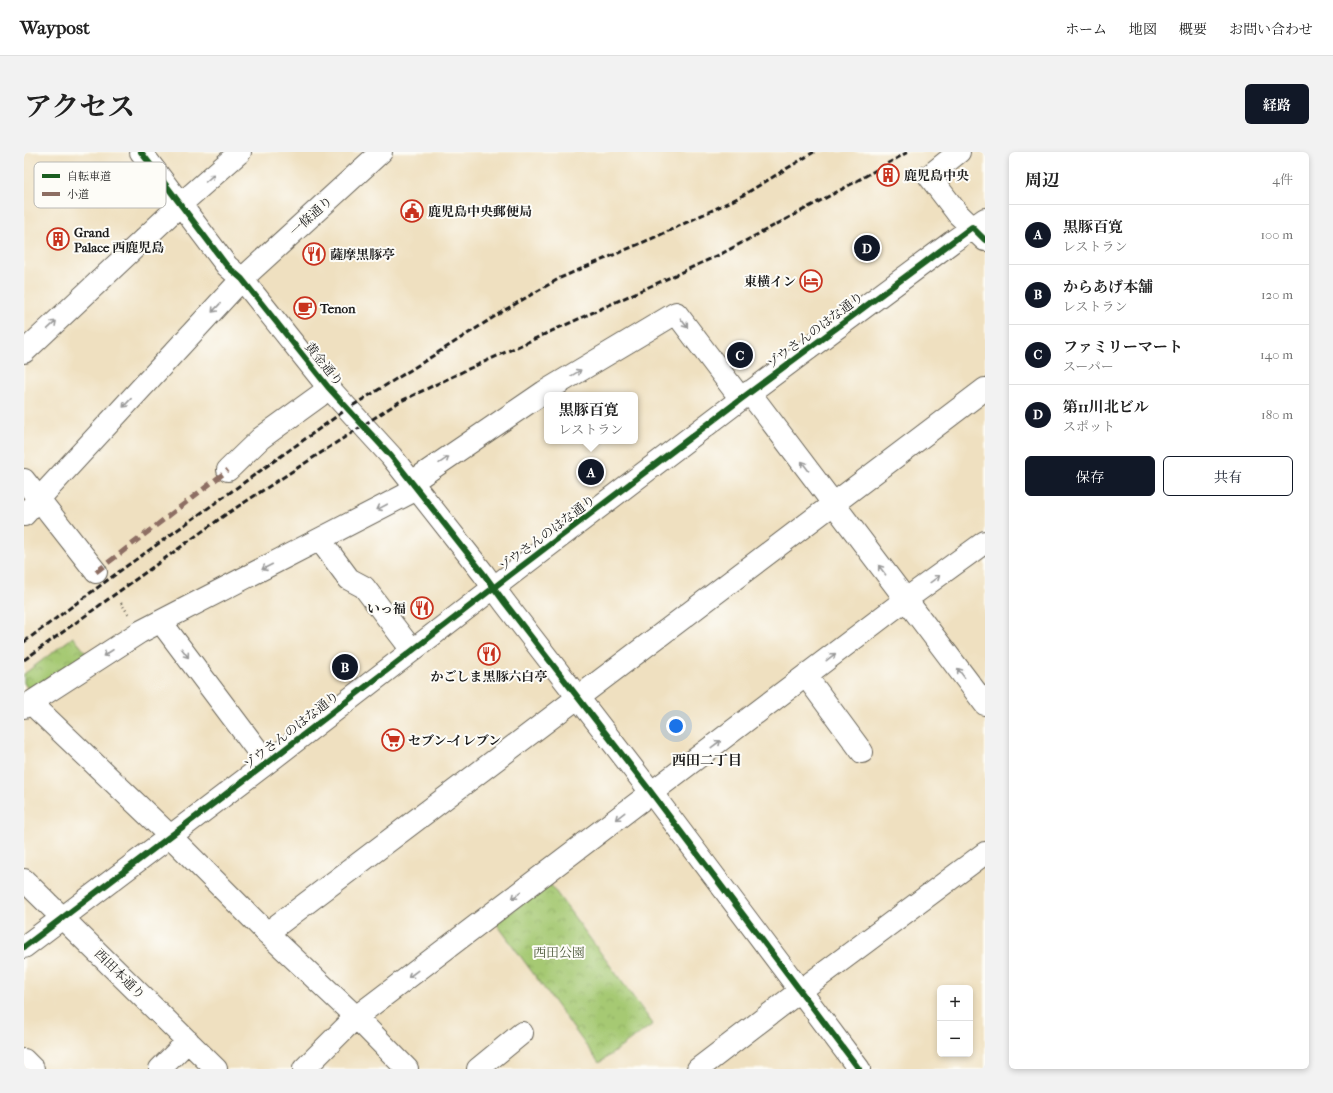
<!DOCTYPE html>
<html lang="ja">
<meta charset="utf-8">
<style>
:root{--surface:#fff;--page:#f2f2f2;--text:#222;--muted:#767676;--line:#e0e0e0;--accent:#111827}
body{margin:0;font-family:"IM FELL French Canon","Noto Serif JP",serif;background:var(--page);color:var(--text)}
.controls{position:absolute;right:12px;bottom:12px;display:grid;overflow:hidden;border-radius:6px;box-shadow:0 2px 6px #0003}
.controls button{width:36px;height:36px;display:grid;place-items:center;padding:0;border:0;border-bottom:1px solid var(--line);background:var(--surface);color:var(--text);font:20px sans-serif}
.you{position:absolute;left:652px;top:574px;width:14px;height:14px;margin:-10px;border:3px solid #fff;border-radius:50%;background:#1a73e8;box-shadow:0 0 0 6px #1a73e833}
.badge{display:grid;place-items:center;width:26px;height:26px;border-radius:50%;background:var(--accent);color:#fff;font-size:13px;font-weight:700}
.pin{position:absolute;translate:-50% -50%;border:2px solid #fff;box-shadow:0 1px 4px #0006}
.popup{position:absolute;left:520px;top:240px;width:94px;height:52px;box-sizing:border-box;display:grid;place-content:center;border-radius:6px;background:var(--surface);filter:drop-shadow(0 1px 3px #0005);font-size:13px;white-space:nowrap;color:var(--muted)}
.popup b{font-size:15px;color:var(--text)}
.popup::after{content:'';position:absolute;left:50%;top:100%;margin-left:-8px;border:8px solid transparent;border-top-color:var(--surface)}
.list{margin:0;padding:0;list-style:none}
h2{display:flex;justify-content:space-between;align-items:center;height:52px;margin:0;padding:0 16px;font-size:17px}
h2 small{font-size:13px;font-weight:400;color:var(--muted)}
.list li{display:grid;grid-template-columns:26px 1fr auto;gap:12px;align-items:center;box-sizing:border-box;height:60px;padding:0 16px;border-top:1px solid var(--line)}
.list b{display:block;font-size:15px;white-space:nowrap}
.list p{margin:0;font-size:13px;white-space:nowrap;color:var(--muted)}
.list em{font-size:13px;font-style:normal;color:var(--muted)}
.actions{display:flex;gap:8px;padding:12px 16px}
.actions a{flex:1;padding:9px 0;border:1px solid var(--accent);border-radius:6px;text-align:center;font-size:14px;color:var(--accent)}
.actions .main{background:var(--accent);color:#fff}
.map{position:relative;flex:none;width:961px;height:917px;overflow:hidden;border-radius:6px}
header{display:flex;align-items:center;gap:24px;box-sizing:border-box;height:56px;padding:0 20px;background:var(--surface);border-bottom:1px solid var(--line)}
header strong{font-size:19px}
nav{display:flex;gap:22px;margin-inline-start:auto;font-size:14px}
.intro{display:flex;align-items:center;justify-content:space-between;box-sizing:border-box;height:96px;padding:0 24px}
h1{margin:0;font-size:28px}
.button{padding:10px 18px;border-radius:6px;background:var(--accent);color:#fff;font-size:14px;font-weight:700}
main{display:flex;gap:24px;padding:0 24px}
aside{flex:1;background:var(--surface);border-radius:6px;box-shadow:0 2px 6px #0003}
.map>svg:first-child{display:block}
.park{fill:url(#park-crowns);stroke:#617248}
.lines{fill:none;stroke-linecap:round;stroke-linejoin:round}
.minor-casing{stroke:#666155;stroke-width:24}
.path{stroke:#666155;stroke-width:2.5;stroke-dasharray:1 3;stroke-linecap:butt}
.minor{stroke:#fff;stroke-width:22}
.rail{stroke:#1c1c1c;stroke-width:3;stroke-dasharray:6 3;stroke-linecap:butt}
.quiet{stroke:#8d6e63;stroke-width:5;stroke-dasharray:10 5;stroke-linecap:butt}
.cycleway-casing{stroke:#fdfcf7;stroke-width:8}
.cycleway{stroke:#1b5e20;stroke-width:6}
.oneway{stroke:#999}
.labels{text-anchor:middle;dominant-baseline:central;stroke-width:4;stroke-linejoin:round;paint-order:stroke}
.poi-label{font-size:13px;font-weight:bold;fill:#1c1c1c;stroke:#fdfcf7;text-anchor:start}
.street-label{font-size:13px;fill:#1c1c1c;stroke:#fdfcf7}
.park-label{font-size:13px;fill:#4c593a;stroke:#fdfcf7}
.neighbourhood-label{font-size:14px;font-weight:bold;fill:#1c1c1c;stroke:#fdfcf7}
.key{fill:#fdfcf7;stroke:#bab9b5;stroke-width:1}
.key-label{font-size:11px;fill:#1c1c1c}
</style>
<header>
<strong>Waypost</strong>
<nav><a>ホーム</a><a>地図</a><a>概要</a><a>お問い合わせ</a></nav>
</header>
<div class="intro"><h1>アクセス</h1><a class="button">経路</a></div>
<main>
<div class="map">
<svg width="961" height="917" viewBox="0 0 961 917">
<defs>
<pattern id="park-crowns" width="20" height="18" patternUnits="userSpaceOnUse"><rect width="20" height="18" fill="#a6c973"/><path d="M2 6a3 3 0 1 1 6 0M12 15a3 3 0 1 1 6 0" fill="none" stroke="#8eac63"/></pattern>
</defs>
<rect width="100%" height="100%" fill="#fdfcf7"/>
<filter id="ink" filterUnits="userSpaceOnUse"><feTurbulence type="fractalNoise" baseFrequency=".025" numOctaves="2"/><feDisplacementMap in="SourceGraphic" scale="8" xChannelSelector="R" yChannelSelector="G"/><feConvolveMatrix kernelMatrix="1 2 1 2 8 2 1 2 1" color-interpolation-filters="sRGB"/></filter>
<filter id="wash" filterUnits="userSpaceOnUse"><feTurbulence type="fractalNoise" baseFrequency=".012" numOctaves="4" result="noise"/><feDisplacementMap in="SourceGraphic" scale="16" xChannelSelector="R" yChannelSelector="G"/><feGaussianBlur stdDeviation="0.9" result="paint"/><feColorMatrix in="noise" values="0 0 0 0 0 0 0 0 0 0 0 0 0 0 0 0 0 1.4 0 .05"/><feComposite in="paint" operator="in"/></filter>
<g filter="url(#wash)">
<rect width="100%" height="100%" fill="#efe0c0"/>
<path class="park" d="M49 485 63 502 5 538 0 531V522Z
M526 732 629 872 575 911 472 771Z"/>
</g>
<g filter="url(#ink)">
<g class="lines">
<g class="minor-casing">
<path id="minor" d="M117 0 203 114 218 127 304 235 367 304 459 421 481 451 627 640 835 917
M935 0 905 24 934 62 961 88
M0 200 157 52 216 0
M725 240 961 552
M204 318 237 286 295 244 304 235
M0 328 72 420
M388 330 520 240 652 161 717 247
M0 363 218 127 357 0
M296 388 325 427 340 435 388 498
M137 470 243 611
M782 524 838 600
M7 551 146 684 243 781 332 865 383 917
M0 555 116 480 393 337
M0 728 192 917
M243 781 961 237
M0 795 243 611 486 423 717 247 928 90 961 67
M0 908 9 917
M136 917 164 889
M280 917 332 865 881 448 961 390
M454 917 498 881
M674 917 776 839 961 701"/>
</g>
<path class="path" d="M97 451 105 463"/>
<use href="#minor" class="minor"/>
<path class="rail" d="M0 490 100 416 323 257 385 219 481 158 536 126 636 83 716 45 790 0
M0 508 201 363 375 250 440 219 695 103 822 35 884 0"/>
<path class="quiet" d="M72 420 204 318"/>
<g class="cycleway-casing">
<path id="cycleway" d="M117 0 203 114 218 127 304 235 367 304 459 421 481 451 627 640 835 917
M0 795 243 611 486 423 717 247 928 90 948 75 961 88"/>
</g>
<use href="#cycleway" class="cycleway"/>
</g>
<defs><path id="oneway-shaft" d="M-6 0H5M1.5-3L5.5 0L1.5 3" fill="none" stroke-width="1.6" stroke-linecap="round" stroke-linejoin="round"/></defs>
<g class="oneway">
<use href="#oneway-shaft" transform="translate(186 26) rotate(-42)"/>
<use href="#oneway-shaft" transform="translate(192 156) rotate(133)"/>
<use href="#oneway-shaft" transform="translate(660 171) rotate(53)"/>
<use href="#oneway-shaft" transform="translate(28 173) rotate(-43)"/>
<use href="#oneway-shaft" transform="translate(552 221) rotate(-31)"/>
<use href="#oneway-shaft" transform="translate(103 251) rotate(133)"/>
<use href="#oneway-shaft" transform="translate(420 308) rotate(-34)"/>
<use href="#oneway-shaft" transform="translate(781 314) rotate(-127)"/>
<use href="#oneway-shaft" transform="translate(358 355) rotate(152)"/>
<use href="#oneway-shaft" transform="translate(243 415) rotate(153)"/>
<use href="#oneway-shaft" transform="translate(858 418) rotate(-127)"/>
<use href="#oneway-shaft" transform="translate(911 427) rotate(-36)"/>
<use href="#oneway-shaft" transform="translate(84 501) rotate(147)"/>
<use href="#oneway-shaft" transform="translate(161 501) rotate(53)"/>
<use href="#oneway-shaft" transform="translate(807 505) rotate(-38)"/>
<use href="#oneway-shaft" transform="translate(937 521) rotate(-127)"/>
<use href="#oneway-shaft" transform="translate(692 592) rotate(-37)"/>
<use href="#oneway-shaft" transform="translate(596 664) rotate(142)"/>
<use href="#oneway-shaft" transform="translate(493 743) rotate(143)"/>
<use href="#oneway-shaft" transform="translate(389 822) rotate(143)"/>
</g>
</g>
<defs>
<g id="building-ring" transform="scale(1.15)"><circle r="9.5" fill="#fdfcf7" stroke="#c8321e" stroke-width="1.5"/><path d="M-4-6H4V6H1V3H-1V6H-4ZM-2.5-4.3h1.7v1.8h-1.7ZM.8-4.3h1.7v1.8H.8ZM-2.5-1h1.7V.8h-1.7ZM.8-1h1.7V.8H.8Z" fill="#c8321e"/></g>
<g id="civic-ring" transform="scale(1.15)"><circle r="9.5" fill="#fdfcf7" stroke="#c8321e" stroke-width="1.5"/><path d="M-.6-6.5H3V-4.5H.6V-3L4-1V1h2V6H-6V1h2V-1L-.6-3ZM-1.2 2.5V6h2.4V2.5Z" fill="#c8321e"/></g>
<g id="restaurant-ring" transform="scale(1.15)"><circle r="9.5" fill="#fdfcf7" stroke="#c8321e" stroke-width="1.5"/><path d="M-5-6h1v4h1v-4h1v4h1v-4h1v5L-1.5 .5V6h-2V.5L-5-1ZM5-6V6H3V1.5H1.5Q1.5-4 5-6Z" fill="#c8321e"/></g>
<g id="hotel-ring" transform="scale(1.15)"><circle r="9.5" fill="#fdfcf7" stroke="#c8321e" stroke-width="1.5"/><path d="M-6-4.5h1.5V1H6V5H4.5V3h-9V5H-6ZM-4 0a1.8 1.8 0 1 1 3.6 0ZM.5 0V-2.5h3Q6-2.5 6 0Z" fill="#c8321e"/></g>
<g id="cafe-ring" transform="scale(1.15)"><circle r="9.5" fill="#fdfcf7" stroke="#c8321e" stroke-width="1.5"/><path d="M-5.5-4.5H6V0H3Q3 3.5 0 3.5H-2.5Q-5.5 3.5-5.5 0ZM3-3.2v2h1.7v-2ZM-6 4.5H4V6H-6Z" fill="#c8321e"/></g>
<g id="supermarket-ring" transform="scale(1.15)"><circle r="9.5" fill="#fdfcf7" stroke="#c8321e" stroke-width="1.5"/><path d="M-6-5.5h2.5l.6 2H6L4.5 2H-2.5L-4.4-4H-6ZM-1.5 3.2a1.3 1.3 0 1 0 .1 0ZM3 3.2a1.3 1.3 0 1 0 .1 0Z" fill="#c8321e"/></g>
</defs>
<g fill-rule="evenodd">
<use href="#building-ring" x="864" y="23"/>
<use href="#civic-ring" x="388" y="59"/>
<use href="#building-ring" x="34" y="87"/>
<use href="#restaurant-ring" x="290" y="102"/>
<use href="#hotel-ring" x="787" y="129"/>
<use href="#cafe-ring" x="281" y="156"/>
<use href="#restaurant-ring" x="398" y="456"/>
<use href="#restaurant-ring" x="465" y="502"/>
<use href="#supermarket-ring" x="369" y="588"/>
</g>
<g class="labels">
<g class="poi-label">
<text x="880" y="23">鹿児島中央</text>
<text x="404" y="59">鹿児島中央郵便局</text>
<text x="50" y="80">Grand<tspan x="50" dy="15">Palace 西鹿児島</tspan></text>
<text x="306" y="102">薩摩黒豚亭</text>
<text x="772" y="129" text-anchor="end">東横イン</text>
<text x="296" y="156">Tenon</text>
<text x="382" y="456" text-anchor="end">いっ福</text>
<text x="465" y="524" text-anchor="middle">かごしま黒豚六白亭</text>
<text x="384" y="588">セブン-イレブン</text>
</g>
<g class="street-label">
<text transform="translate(287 64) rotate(-42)">一條通り</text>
<text transform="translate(791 178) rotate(-37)">ゾウさんのはな通り</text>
<text transform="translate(300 212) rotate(51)">黄金通り</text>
<text transform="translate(523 381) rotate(-37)">ゾウさんのはな通り</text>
<text transform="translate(267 578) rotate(-38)">ゾウさんのはな通り</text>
<text transform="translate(96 822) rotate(45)">西田本通り</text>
</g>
<g class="park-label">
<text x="535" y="800">西田公園</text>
</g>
<g class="neighbourhood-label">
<text x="683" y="608">西田二丁目</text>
</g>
</g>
<rect x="10" y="10" width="132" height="46" rx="6" class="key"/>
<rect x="18" y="22" width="18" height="4" fill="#1b5e20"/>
<rect x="18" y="40" width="18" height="4" fill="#8d6e63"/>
<g class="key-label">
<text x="43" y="28">自転車道</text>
<text x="43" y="46">小道</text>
</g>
</svg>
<div class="controls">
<button>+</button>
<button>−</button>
</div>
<div class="you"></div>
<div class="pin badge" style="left:567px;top:320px">A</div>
<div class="popup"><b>黒豚百寛</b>レストラン</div>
<div class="pin badge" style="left:321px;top:515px">B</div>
<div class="pin badge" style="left:716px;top:203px">C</div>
<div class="pin badge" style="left:843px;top:96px">D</div>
</div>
<aside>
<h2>周辺<small>4件</small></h2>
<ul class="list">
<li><span class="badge">A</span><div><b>黒豚百寛</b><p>レストラン</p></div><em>100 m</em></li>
<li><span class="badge">B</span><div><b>からあげ本舗</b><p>レストラン</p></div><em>120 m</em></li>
<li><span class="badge">C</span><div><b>ファミリーマート</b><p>スーパー</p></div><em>140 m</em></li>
<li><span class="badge">D</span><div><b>第11川北ビル</b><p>スポット</p></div><em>180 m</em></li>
</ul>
<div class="actions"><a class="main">保存</a><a>共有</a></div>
</aside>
</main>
